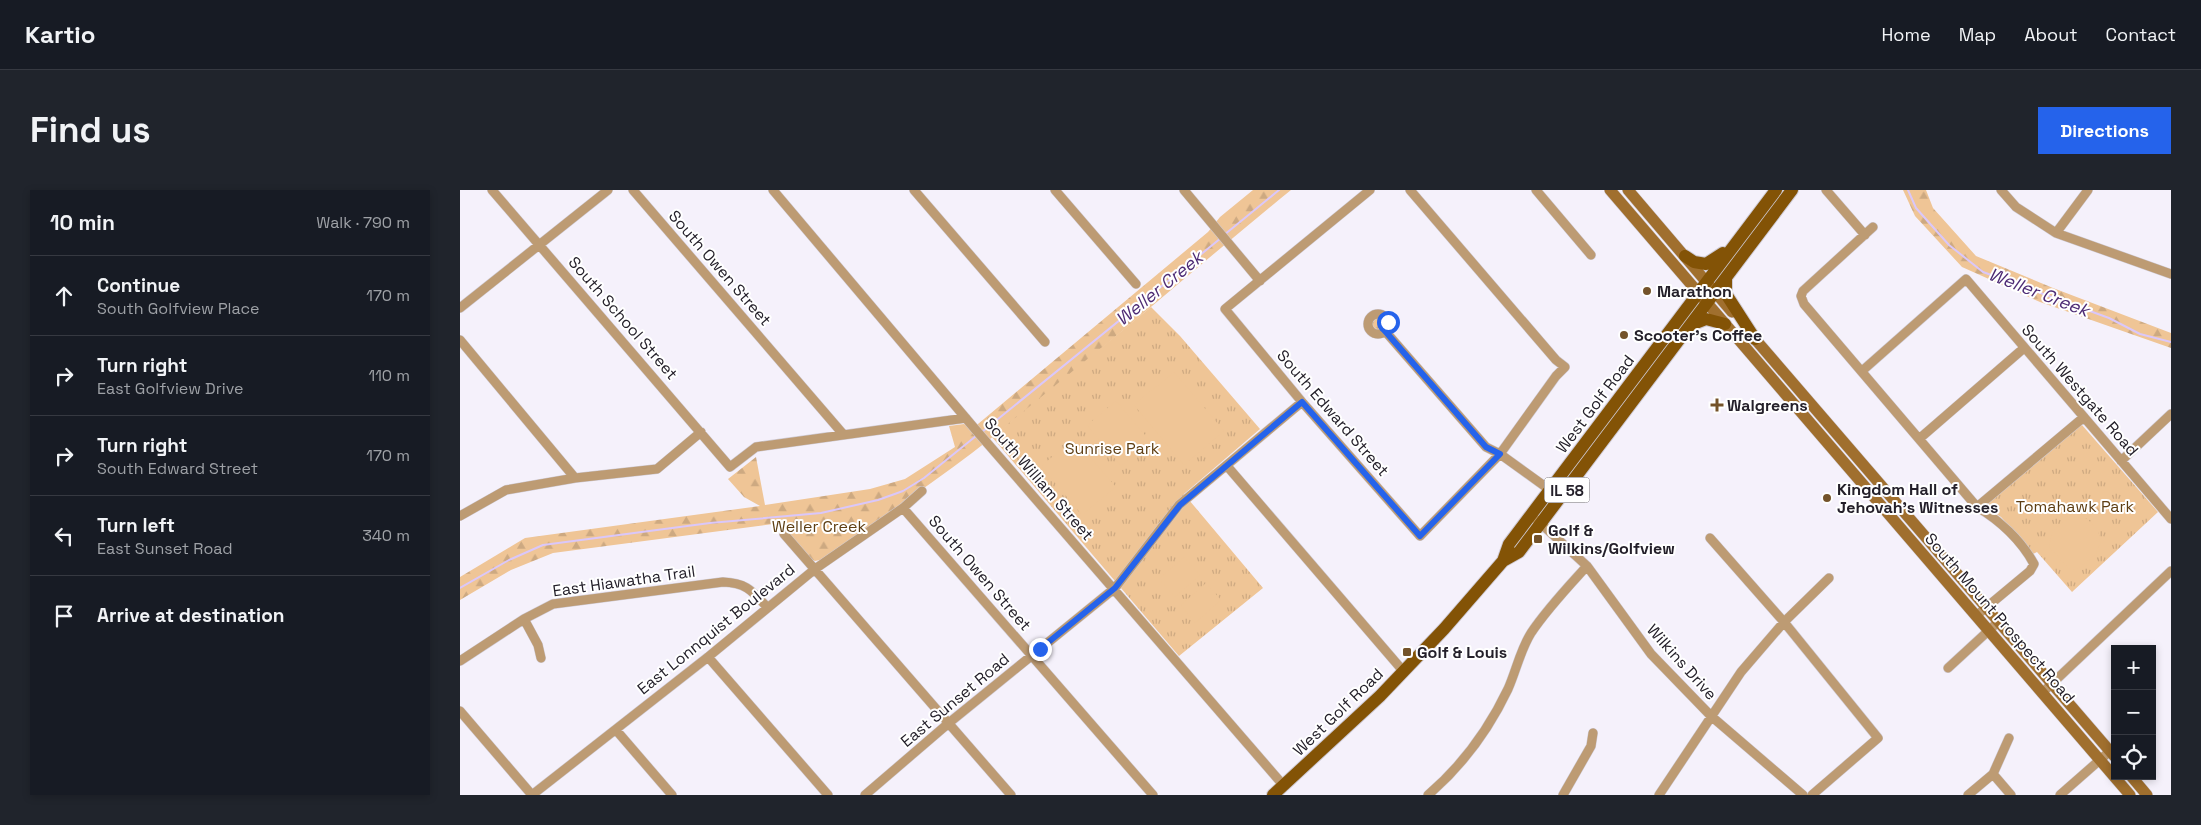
<!DOCTYPE html>
<meta charset="utf-8">
<style>
:root{--surface:#171b24;--page:#20242c;--text:#f1f3f6;--muted:#9ea1a6;--line:#363941;--accent:#2563eb}
body{margin:0;font-family:"Space Grotesk",sans-serif;background:var(--page);color:var(--text)}
.controls{position:absolute;right:15px;bottom:15px;display:grid;overflow:hidden;border-radius:0px;box-shadow:0 2px 8px #0003}
.controls button{width:45px;height:45px;display:grid;place-items:center;padding:0;border:0;border-bottom:1px solid var(--line);background:var(--surface);color:var(--text);font:25px sans-serif}
.stop{position:absolute;width:15px;height:15px;margin:-11px;border:4px solid #2563eb;border-radius:50%;background:#fff}
.stop.end{background:#2563eb;border-color:#fff;box-shadow:0 1px 5px #0008}
.list{margin:0;padding:0;list-style:none}
h2{display:flex;justify-content:space-between;align-items:center;height:65px;margin:0;padding:0 20px;font-size:21px}
h2 small{font-size:16px;font-weight:400;color:var(--muted)}
.list li{display:grid;grid-template-columns:32px 1fr auto;gap:15px;align-items:center;box-sizing:border-box;height:80px;padding:0 20px;border-top:1px solid var(--line)}
.list b{display:block;font-size:19px;white-space:nowrap}
.list p{margin:0;font-size:16px;white-space:nowrap;color:var(--muted)}
.list em{font-size:16px;font-style:normal;color:var(--muted)}
.icon{flex:none;width:28px;height:28px;fill:none;stroke:currentColor;stroke-width:2;stroke-linecap:round;stroke-linejoin:round}
.map{position:relative;flex:none;width:1711px;height:605px;overflow:hidden;border-radius:0px}
header{display:flex;align-items:center;gap:30px;box-sizing:border-box;height:70px;padding:0 25px;background:var(--surface);border-bottom:1px solid var(--line)}
header strong{font-size:24px}
nav{display:flex;gap:28px;margin-inline-start:auto;font-size:18px}
.intro{display:flex;align-items:center;justify-content:space-between;box-sizing:border-box;height:120px;padding:0 30px}
h1{margin:0;font-size:35px}
.button{padding:12px 22px;border-radius:0px;background:var(--accent);color:#fff;font-size:18px;font-weight:700}
main{display:flex;gap:30px;padding:0 30px}
aside{flex:1;background:var(--surface);border-radius:0px;box-shadow:0 2px 8px #0003}
.map>svg:first-child{display:block}
.grass{fill:url(#grass-dots)}
.forest{fill:url(#forest-firs)}
.park{fill:url(#park-tufts)}
.pitch{fill:#efc596}
.lines{fill:none;stroke-linecap:round;stroke-linejoin:round}
.stream{stroke:#dac7fa;stroke-width:2}
.street-casing{stroke:#cfcbd5;stroke-width:10}
.secondary-casing{stroke:#cfcbd5;stroke-width:12}
.primary-casing{stroke:#cfcbd5;stroke-width:14}
.street{stroke:#bd9b73;stroke-width:9}
.secondary{stroke:#a06f2e;stroke-width:11}
.primary{stroke:#835306;stroke-width:12}
.route{stroke:#2563eb;stroke-width:6}
.poi-dot{fill:#74532a;stroke:#fff;stroke-width:2}
.labels{text-anchor:middle;dominant-baseline:central;stroke-width:4;stroke-linejoin:round;paint-order:stroke}
.shield{fill:#fff;stroke:#66636a;stroke-width:1}
.shield-label{font-size:15px;font-weight:bold;fill:#24202a}
.street-label{font-size:16px;fill:#24202a;stroke:#fff}
.poi-label{font-size:16px;font-weight:bold;fill:#24202a;stroke:#fff;text-anchor:start}
.park-label{font-size:16px;fill:#5e3e13;stroke:#fff}
.water-label{font-size:18px;font-style:italic;fill:#4e2c75;stroke:#fff}
</style>
<header>
<strong>Kartio</strong>
<nav><a>Home</a><a>Map</a><a>About</a><a>Contact</a></nav>
</header>
<div class="intro"><h1>Find us</h1><a class="button">Directions</a></div>
<main>
<aside>
<h2>10 min<small>Walk · 790 m</small></h2>
<ul class="list">
<li><svg class="icon" aria-label="ahead" viewBox="0 0 24 24"><path d="M12 20V5M6 11l6-6 6 6"/></svg><div><b>Continue</b><p>South Golfview Place</p></div><em>170 m</em></li>
<li><svg class="icon" aria-label="right" viewBox="0 0 24 24"><path d="M7 20v-9h11M14 6l5 5-5 5"/></svg><div><b>Turn right</b><p>East Golfview Drive</p></div><em>110 m</em></li>
<li><svg class="icon" aria-label="right" viewBox="0 0 24 24"><path d="M7 20v-9h11M14 6l5 5-5 5"/></svg><div><b>Turn right</b><p>South Edward Street</p></div><em>170 m</em></li>
<li><svg class="icon" aria-label="left" viewBox="0 0 24 24"><path d="M17 20v-9H6M10 6l-5 5 5 5"/></svg><div><b>Turn left</b><p>East Sunset Road</p></div><em>340 m</em></li>
<li><svg class="icon" aria-label="arrive" viewBox="0 0 24 24"><path d="M6 21V4h12l-3 4 3 4H6"/></svg><div><b>Arrive at destination</b></div></li>
</ul>
</aside>
<div class="map">
<svg width="1711" height="605" viewBox="0 0 1711 605">
<defs>
<pattern id="grass-dots" width="8" height="8" patternUnits="userSpaceOnUse" patternTransform="scale(1.25)"><rect width="8" height="8" fill="#efc596"/><path d="M2 2h.1M6 6h.1" fill="none" stroke="#cda981" stroke-width="1.8" stroke-linecap="round"/></pattern>
<pattern id="forest-firs" width="22" height="20" patternUnits="userSpaceOnUse" patternTransform="scale(1.25)"><rect width="22" height="20" fill="#efc596"/><path d="M5 1l3.5 6h-7zM16 11l3.5 6h-7z" fill="#cda981"/></pattern>
<pattern id="park-tufts" width="24" height="20" patternUnits="userSpaceOnUse" patternTransform="scale(1.25)"><rect width="24" height="20" fill="#efc596"/><path d="M3 7l-1-3M5 7V3M7 7l1-3M15 17l-1-3M17 17v-4M19 17l1-3" fill="none" stroke="#cda981"/></pattern>
</defs>
<rect width="100%" height="100%" fill="#f5f1fb"/>
<path class="grass" d="M912.5 134a5.5 5.5 0 1 1 11 0a5.5 5.5 0 1 1-11 0Z"/>
<path class="forest" d="M793 0H831C724 87 621 179 512 263 463 300 411 335 360 370L355 371 351 369 325 340 313 334 93 363 51 380 0 410V387L65 348 300 316 284 307 268 289 296 267 305 315 410 299 445 289 495 257 489 236 504 234 512 239 748 42 760 27Z
M1443 0H1466L1473 18 1516 66 1593 98 1711 143V158L1580 112 1502 77 1455 26Z"/>
<path class="park" d="M691 117 720 146 800 239 724 304 803 398 719 466 532 247Z
M1622 235 1698 322 1612 402 1577 362 1573 364 1541 327 1528 319V314L1530 310 1617 237Z"/>
<path class="pitch" d="M714 182 764 241 724 275 674 215Z
M656 211 691 252 661 276 627 235Z
M614 249 656 297 622 325 581 276Z
M1614 327 1627 329 1637 338 1641 350 1636 364 1616 380 1608 378 1590 358C1589 341 1599 332 1614 327Z
M724 367 740 385 715 407 699 389Z
M746 393 761 410 735 433 721 415Z"/>
<g class="lines">
<path class="stream" d="M1448 0 1456 18 1489 55 1523 82 1649 128 1680 144 1711 152
M764 45 819 0
M522 242 761 48
M0 398 49 370 83 355 250 333 361 323 418 310 443 301 464 288 516 246"/>
<g class="street-casing">
<path id="street" d="M32 0 270 277 296 257 506 228
M173 0 383 244
M313 0 515 239 824 596
M454 0 585 152
M595 0 676 94
M724 0 800 91
M910 0 765 119 842 212 960 346 1040 264 1096 186 1105 177 1096 170 950 0
M1076 0 1131 65
M1366 0 1405 45
M1541 0 1556 17 1596 43 1711 84
M1413 37 1343 101 1341 106 1344 114 1517 317C1539 330 1561 350 1574 374L1570 381 1516 426
M1596 43 1628 0
M0 118 148 0
M908 134a10 10 0 1 1 20 0a10 10 0 1 1-20 0Z
M925 141 1026 257 1040 264 1101 308
M0 150 115 288
M1402 181 1506 89 1711 329
M1459 249 1564 158
M1661 271 1711 224
M767 276 944 482
M1517 317 1624 227
M443 318 693 605
M0 326 46 300 115 288 197 279 241 242
M1077 330 1127 376 1191 464 1251 526 1343 605
M324 344 551 605
M1250 348 1324 432 1418 548 1352 605
M64 429 78 455 81 468
M248 467 368 605
M0 471 64 429 93 414 263 392C287 393 292 401 307 417
M1488 478 1538 432
M1582 503 1711 381
M0 521 72 605
M156 540 212 605
M1533 584 1551 605
M72 605 248 467 355 379 443 318 462 301
M405 605 490 532 655 398 719 315 842 212
M968 605C1003 575 1028 541 1048 499 1056 481 1060 461 1071 443 1087 419 1108 397 1127 376
M1103 605 1131 556 1133 543
M1199 605 1281 482 1324 432 1369 388
M1508 605 1533 584 1549 548
M1600 605 1650 561"/>
</g>
<g class="secondary-casing">
<path id="secondary" d="M1150 0 1670 605
M1168 0 1272 122
M1289 142 1655 567
M1671 586 1687 605"/>
</g>
<g class="primary-casing">
<path id="primary" d="M1225 66 1234 72 1246 74 1263 63
M1266 88V104L1295 149
M1231 135 1246 129 1265 134
M1043 371 1049 354 1316 0
M813 605 920 506 984 439 1043 371 1059 362 1332 0"/>
</g>
<use href="#street" class="street"/>
<use href="#secondary" class="secondary"/>
<use href="#primary" class="primary"/>
</g>
<g class="lines">
<path class="route" d="M580 459 655 398 720 315 842 212 960 346 1040 264 1026 257 925 141 928 132"/>
</g>
<g class="poi-dot">
<circle cx="1187" cy="101" r="5"/>
<circle cx="1164" cy="145" r="5"/>
<path d="M1254.5 207.5h5v5h5v5h-5v5h-5v-5h-5v-5h5z"/>
<circle cx="1367" cy="308" r="5"/>
<rect x="1073" y="344" width="10" height="10" rx="2.5"/>
<rect x="942" y="457" width="10" height="10" rx="2.5"/>
</g>
<g class="labels">
<rect class="shield" x="1084.5" y="287.5" width="45" height="25" rx="4"/>
<g class="shield-label">
<text x="1107" y="300">IL 58</text>
</g>
<g class="street-label">
<text transform="translate(260 78) rotate(49)">South Owen Street</text>
<text transform="translate(163 128) rotate(49)">South School Street</text>
<text transform="translate(1620 200) rotate(49)">South Westgate Road</text>
<text transform="translate(1135 214) rotate(-53)">West Golf Road</text>
<text transform="translate(873 223) rotate(49)">South Edward Street</text>
<text transform="translate(579 289) rotate(49)">South William Street</text>
<text transform="translate(520 383) rotate(49)">South Owen Street</text>
<text transform="translate(164 391) rotate(-8)">East Hiawatha Trail</text>
<text transform="translate(1540 428) rotate(49)">South Mount Prospect Road</text>
<text transform="translate(256 439) rotate(-39)">East Lonnquist Boulevard</text>
<text transform="translate(1222 472) rotate(48)">Wilkins Drive</text>
<text transform="translate(495 510) rotate(-40)">East Sunset Road</text>
<text transform="translate(878 522) rotate(-44)">West Golf Road</text>
</g>
<g class="poi-label">
<text x="1197" y="101">Marathon</text>
<text x="1174" y="145">Scooter's Coffee</text>
<text x="1267" y="215">Walgreens</text>
<text x="1377" y="299">Kingdom Hall of<tspan x="1377" dy="18">Jehovah's Witnesses</tspan></text>
<text x="1088" y="340">Golf &amp;<tspan x="1088" dy="18">Wilkins/Golfview</tspan></text>
<text x="957" y="462">Golf &amp; Louis</text>
</g>
<g class="park-label">
<text x="652" y="258">Sunrise Park</text>
<text x="1615" y="316">Tomahawk Park</text>
<text x="359" y="336">Weller Creek</text>
</g>
<g class="water-label">
<text transform="translate(699 98) rotate(-39)">Weller Creek</text>
<text transform="translate(1579 102) rotate(21)">Weller Creek</text>
</g>
</g>
</svg>
<div class="controls">
<button>+</button>
<button>−</button>
<button><svg class="icon" aria-label="locate" viewBox="0 0 24 24"><circle cx="12" cy="12" r="6"/><path d="M12 2v4M12 18v4M2 12h4M18 12h4"/></svg></button>
</div>
<div class="stop" style="left:928px;top:132px"></div>
<div class="stop end" style="left:580px;top:459px"></div>
</div>
</main>
